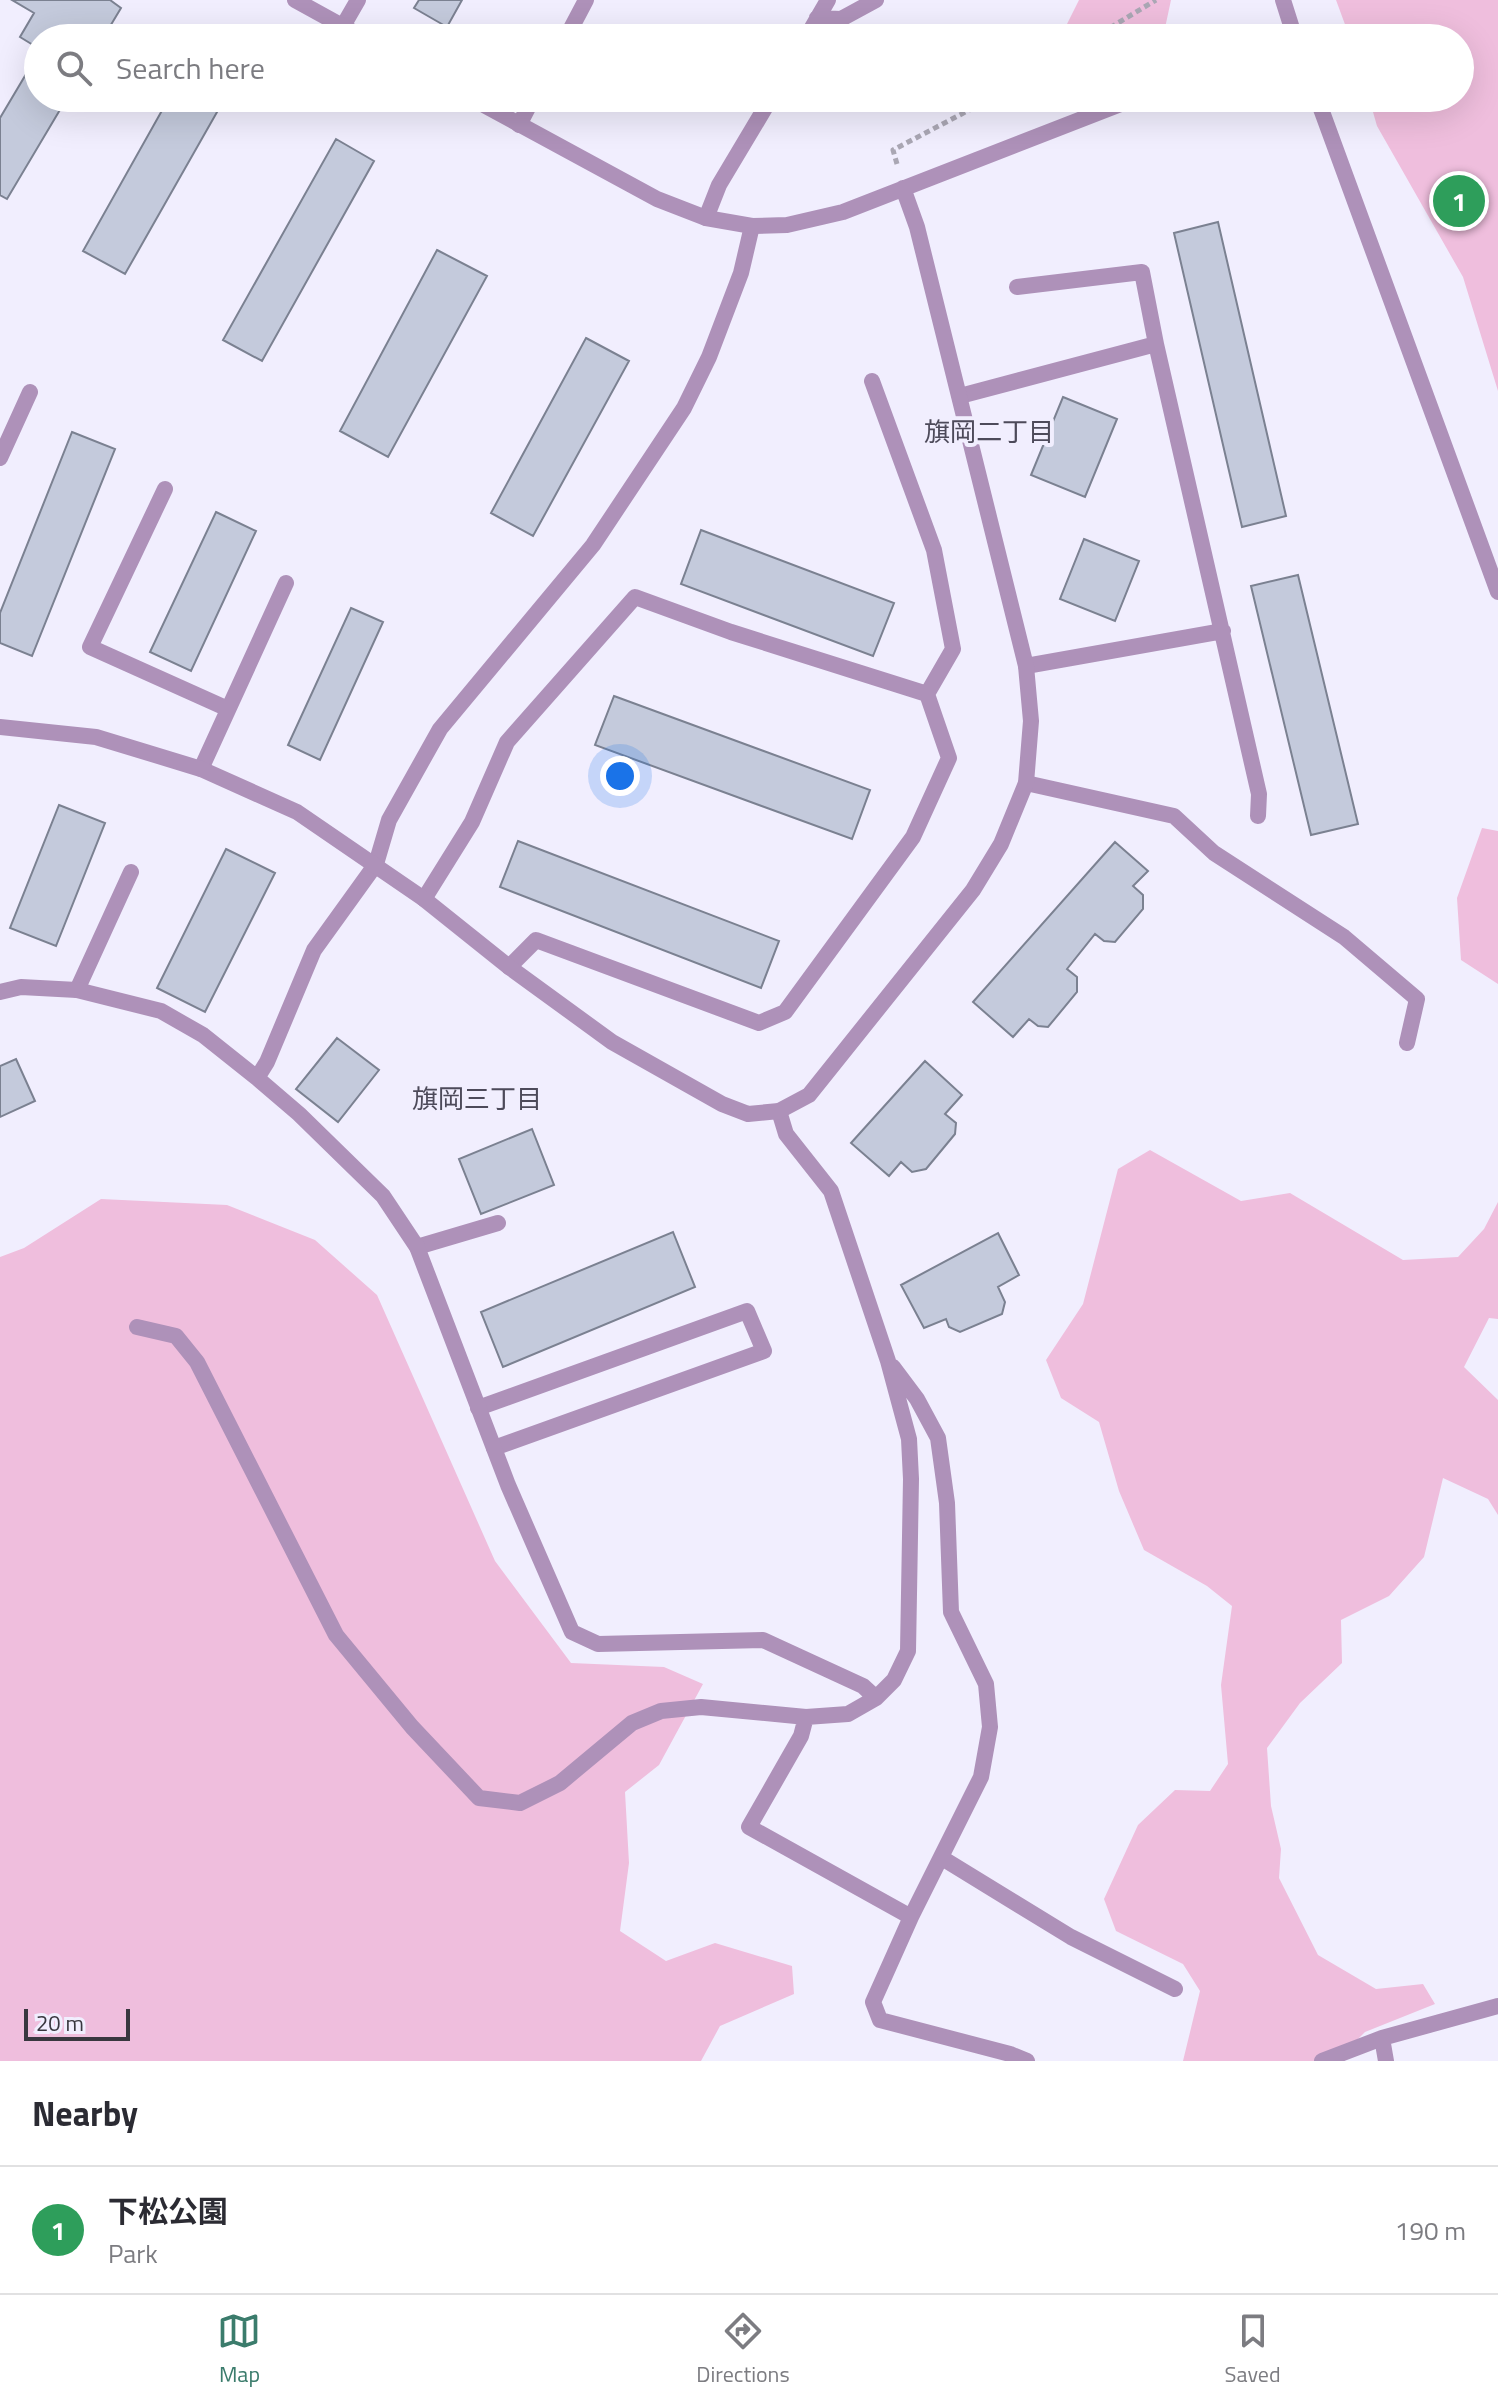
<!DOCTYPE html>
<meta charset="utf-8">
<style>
:root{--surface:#fff;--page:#f2f2f3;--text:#2b2b33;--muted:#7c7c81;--line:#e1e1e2;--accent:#3b7c6c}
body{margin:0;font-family:"Titillium Web","Noto Sans JP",sans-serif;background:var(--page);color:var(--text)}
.scale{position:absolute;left:24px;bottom:20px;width:106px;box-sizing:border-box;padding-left:8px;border:4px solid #39373f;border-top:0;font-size:22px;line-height:28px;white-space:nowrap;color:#39373f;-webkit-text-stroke:6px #f1eefe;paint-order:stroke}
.you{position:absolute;left:620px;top:776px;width:28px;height:28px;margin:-20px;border:6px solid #fff;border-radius:50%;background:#1a73e8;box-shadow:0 0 0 12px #1a73e833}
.badge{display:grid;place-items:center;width:52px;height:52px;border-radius:50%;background:var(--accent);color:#fff;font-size:26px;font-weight:700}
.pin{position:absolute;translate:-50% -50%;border:4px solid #fff;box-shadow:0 2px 8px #0006}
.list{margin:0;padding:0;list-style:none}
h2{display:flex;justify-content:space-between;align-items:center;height:104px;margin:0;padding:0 32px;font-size:34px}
h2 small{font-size:26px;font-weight:400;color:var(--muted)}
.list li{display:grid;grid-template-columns:52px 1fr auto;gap:24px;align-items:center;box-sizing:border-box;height:128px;padding:0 32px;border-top:2px solid var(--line)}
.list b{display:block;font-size:30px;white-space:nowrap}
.list p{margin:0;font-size:26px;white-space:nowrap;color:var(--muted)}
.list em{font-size:26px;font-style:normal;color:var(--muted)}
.icon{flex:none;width:44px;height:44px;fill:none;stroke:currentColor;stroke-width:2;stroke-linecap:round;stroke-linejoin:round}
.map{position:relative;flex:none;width:1498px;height:2061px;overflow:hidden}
.search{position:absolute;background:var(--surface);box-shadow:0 8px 32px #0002;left:24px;right:24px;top:24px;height:88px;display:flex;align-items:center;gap:20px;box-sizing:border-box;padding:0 28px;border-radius:44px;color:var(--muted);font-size:30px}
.sheet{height:232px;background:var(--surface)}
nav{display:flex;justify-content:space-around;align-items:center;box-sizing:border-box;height:112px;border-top:2px solid var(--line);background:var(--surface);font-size:22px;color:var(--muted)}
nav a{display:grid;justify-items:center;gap:4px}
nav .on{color:var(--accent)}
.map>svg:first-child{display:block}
.green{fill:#efbedd}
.building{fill:#c4cadc;stroke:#7b8191;stroke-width:2}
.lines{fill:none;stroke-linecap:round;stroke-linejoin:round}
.path{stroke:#aaa7b4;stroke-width:5;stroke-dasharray:6 4;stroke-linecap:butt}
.service{stroke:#ae91b9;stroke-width:16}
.minor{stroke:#ae91b9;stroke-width:16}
.tertiary{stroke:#ae91b9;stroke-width:16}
.labels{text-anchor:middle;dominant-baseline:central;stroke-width:8;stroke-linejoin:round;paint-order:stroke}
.neighbourhood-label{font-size:26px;fill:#4d4a5a;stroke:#f1eefe}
</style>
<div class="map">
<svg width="1498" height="2061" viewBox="0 0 1498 2061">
<rect width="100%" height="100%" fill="#f1eefe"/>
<path class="green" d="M1079 0H1171L1165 28 1150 38H1078L1067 24Z
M1336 0H1498V391L1463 277 1377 126 1369 98H1460V38H1350Z
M1482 828 1498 831V984L1461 960 1457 898Z
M1150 1150 1241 1201 1290 1193 1403 1260 1458 1257 1484 1229 1498 1202V1319L1489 1318 1464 1367 1498 1400V1515L1488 1499 1443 1478 1424 1557 1389 1596 1341 1620 1342 1663 1300 1703 1267 1748 1271 1806 1281 1849 1279 1878 1318 1955 1376 1989 1423 1984 1435 2004 1365 2032 1336 2061H1183L1200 1991 1183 1964 1116 1931 1104 1899 1138 1825 1175 1790 1210 1791 1228 1764 1221 1685 1232 1606 1207 1586 1144 1550 1119 1491 1099 1422 1061 1398 1046 1360 1083 1304 1118 1169Z
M101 1199 227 1205 315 1240 377 1295 495 1561 571 1663 664 1667 703 1684 659 1765 625 1792 629 1863 620 1931 666 1961 715 1943 792 1966 794 1994 720 2026 701 2061H0V1257L24 1248Z"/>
<path class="building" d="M12 0H110L121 8 103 38H38V48L20 37 34 13Z
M419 0H462L447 27 414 8Z
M38 54V98H67L7 199 0 195V118Z
M169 98H225L125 274 83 251Z
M336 139 374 161 262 361 223 340Z
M1218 222 1286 516 1242 527 1174 233Z
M437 250 487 276 388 457 340 431Z
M586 338 629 361 533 536 491 513Z
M1063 397 1117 419 1085 497 1031 475Z
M72 432 115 449 32 656 0 643V613Z
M216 512 256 531 191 671 150 652Z
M701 530 894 603 873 656 681 584Z
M1084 539 1139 561 1115 621 1060 599Z
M1298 575 1358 824 1311 835 1251 586Z
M351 608 383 622 320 760 288 745Z
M614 696 870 790 852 839 595 745Z
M59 805 105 823 56 946 10 928Z
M518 841 779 941 761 988 500 887Z
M1115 842 1148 871 1133 886 1143 895V909L1115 942 1104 941 1095 934 1067 969 1077 977V992L1048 1027 1038 1026 1029 1019 1013 1037 973 1002Z
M226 849 275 873 205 1012 157 988Z
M337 1038 379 1070 338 1122 296 1089Z
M16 1059 35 1101 0 1117V1066Z
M925 1061 962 1095 945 1114 956 1123 955 1134 926 1169 912 1172 901 1162 889 1176 851 1143Z
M532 1129 554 1185 481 1214 459 1159Z
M673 1232 695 1287 503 1367 481 1312Z
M998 1233 1019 1275 998 1287 1005 1302 1002 1314 960 1332 949 1327 946 1319 924 1328 901 1285Z"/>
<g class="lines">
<path class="path" d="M1093 38 1156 0
M897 164 893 150 992 98"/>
<path class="service" d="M1017 287 1142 272 1156 344 1259 794 1258 816
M960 396 1156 344
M0 458 30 392
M165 489 90 647 228 709
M1026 666 1223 631
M201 769 286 583
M1026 783 1174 816 1214 853 1344 937 1417 999 1407 1043
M424 899 472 822 507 742 635 597 731 632 927 694 953 649 934 550 872 381
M509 967 536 940 759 1023 785 1012 913 837 949 758 927 694
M77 990 131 872
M417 1247 498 1223
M478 1408 747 1311 764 1351 494 1448"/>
<path class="minor" d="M817 18 841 19 876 0
M343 26 358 0
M566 38 586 0
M806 38 828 0
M519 125 533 98
M706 218 719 185 771 98
M0 992 21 987 77 990 161 1011 203 1035 257 1078 299 1114 383 1196 417 1247 508 1485 572 1632 598 1644 763 1640 863 1686 876 1698
M257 1078 267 1062 314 950 376 864 389 820 440 729 593 545 684 408 709 357 741 273 752 226
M137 1327 176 1336 197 1362 336 1635 412 1727 479 1798 520 1803 560 1783 632 1723 661 1711 701 1707 806 1717 848 1714 876 1698 894 1680 908 1651 911 1479 909 1439 888 1361 831 1191 786 1134 779 1111
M893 1367 917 1399 938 1438 947 1503 951 1612 986 1684 990 1727 981 1777 911 1917 873 2002 880 2020 1010 2054 1027 2061
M806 1717 801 1736 749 1827 911 1917
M942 1858 1071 1937 1175 1989
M1382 2038 1386 2061
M1322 2061 1382 2038 1498 2006"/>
<path class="tertiary" d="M295 0 364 38
M1283 0 1295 38
M471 98 657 199 706 218 752 226 787 225 843 212 1136 98
M1317 98 1498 592
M0 727 96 737 201 769 297 812 424 899 509 967 612 1042 722 1104 748 1114 779 1111 809 1095 973 890 1001 844 1026 783 1031 721 1026 666 917 227 903 188"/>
</g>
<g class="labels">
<g class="neighbourhood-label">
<text x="989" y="431">旗岡二丁目</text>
<text x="477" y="1098">旗岡三丁目</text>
</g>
</g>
</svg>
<div class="scale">20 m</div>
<div class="you"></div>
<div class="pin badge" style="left:1459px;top:201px;background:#2e9e5b">1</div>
<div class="search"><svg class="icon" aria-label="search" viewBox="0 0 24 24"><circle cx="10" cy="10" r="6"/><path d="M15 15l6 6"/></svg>Search here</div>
</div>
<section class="sheet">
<h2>Nearby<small></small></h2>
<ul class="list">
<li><span class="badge" style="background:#2e9e5b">1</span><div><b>下松公園</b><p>Park</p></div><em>190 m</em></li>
</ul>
</section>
<nav>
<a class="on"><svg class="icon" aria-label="map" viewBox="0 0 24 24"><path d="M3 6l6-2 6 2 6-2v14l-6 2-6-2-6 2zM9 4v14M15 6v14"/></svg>Map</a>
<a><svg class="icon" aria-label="directions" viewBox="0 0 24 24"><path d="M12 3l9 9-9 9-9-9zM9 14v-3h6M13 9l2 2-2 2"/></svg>Directions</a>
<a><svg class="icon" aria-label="saved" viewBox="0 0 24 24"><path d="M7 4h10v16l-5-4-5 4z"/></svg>Saved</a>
</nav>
